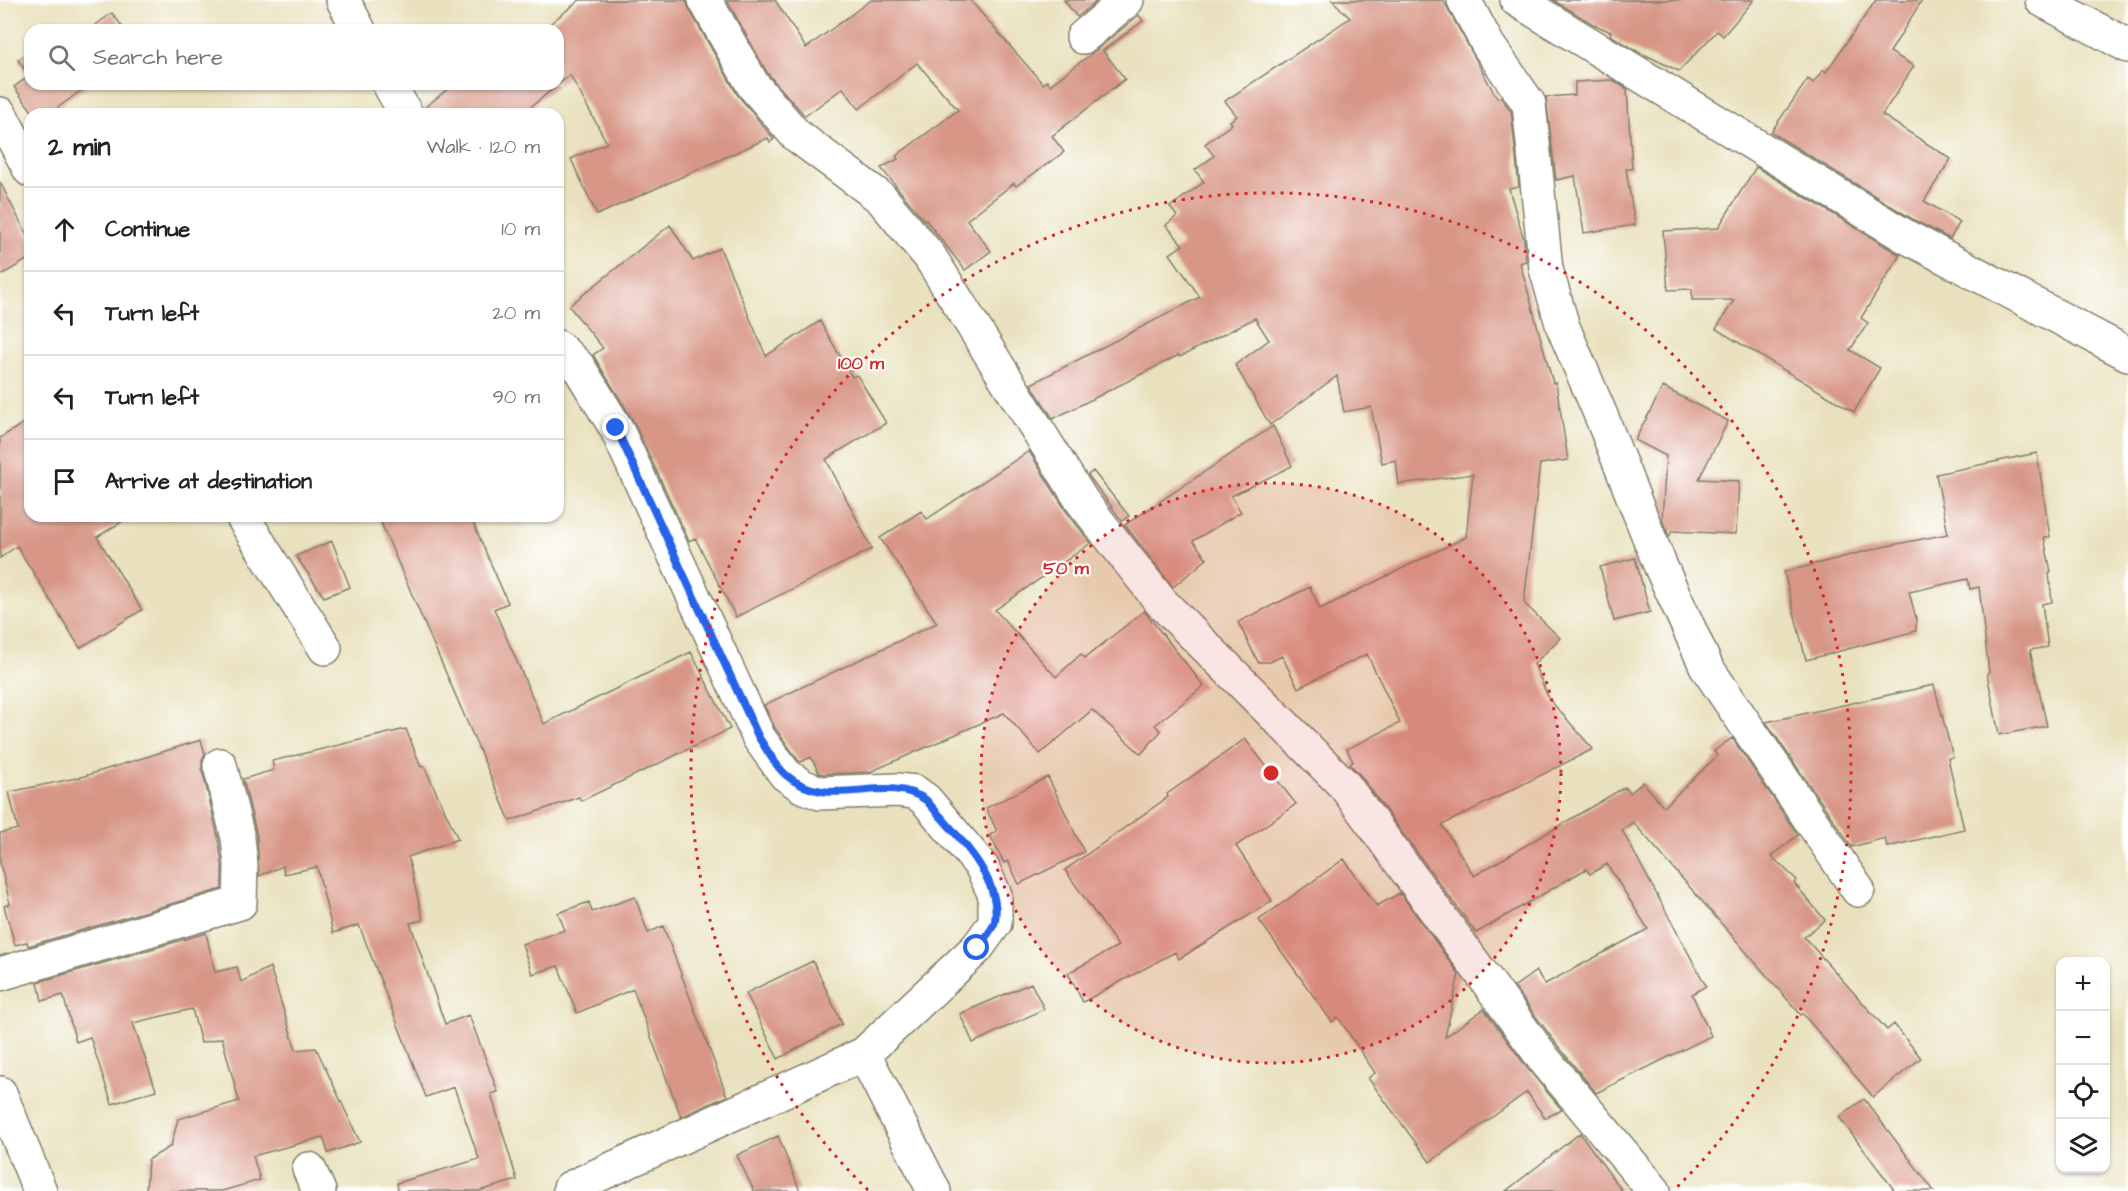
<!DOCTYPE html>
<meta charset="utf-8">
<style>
:root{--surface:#fff;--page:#f6f6f6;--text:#202124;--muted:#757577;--line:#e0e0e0}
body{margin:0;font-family:"Architects Daughter",sans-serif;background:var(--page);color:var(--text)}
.controls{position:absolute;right:18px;bottom:18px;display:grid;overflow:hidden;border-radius:12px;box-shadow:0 2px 4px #0004}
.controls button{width:54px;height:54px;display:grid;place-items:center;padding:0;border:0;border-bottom:2px solid var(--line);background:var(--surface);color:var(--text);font:30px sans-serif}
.stop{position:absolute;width:18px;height:18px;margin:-14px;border:4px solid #2563eb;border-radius:50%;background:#fff}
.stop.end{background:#2563eb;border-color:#fff;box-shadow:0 2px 6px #0008}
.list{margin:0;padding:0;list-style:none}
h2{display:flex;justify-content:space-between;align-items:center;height:78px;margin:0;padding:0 24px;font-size:26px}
h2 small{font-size:20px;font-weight:400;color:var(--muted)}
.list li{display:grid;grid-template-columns:39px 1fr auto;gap:18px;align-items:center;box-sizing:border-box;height:84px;padding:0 24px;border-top:2px solid var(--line)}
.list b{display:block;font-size:22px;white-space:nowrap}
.list em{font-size:20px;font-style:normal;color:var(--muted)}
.icon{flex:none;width:33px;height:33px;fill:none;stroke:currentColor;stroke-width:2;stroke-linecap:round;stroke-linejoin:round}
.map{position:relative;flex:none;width:2128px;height:1191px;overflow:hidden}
.search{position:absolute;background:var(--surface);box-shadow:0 2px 4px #0004;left:24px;top:24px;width:540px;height:66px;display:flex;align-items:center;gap:15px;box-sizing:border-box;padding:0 21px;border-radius:18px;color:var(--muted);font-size:22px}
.panel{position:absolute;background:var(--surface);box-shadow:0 2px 4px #0004;left:24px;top:108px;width:540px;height:414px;border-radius:18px}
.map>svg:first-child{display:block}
.building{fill:#d89786}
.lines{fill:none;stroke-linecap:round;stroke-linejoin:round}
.minor-casing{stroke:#827e6c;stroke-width:36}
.minor{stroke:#fff;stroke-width:33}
.route{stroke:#2563eb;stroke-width:8}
.ring{fill:none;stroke:#d62828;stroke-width:3;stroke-dasharray:3 6}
.centre{fill:#d62828;stroke:#fff;stroke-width:3}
.ring-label{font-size:18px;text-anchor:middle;font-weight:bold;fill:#d62828;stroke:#fff;stroke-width:4.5;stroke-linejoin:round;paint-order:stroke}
</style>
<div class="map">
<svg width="2128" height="1191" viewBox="0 0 2128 1191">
<rect width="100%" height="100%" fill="#fff"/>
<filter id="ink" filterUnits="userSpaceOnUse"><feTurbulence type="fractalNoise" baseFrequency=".0167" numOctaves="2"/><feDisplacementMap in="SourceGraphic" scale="12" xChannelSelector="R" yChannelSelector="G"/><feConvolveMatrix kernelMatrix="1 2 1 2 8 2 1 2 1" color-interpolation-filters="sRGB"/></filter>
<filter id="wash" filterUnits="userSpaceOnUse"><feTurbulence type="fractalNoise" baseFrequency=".008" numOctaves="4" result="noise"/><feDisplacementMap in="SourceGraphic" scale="24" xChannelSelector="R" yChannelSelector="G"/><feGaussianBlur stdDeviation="1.35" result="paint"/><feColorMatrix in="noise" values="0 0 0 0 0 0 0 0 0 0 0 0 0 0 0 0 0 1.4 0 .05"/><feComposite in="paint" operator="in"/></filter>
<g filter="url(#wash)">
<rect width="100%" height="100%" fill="#e9e1bd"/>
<g id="blocks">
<path class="building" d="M580 0H686L689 9 737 94 774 139 770 142 768 138 597 215 571 159 607 143 570 75 522 114H425L423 109 454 84H558V30H542Z
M727 0H775L806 48 871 0H970L1043 84 1047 81 1050 85 1095 51 1139 15 1143 21 1103 51 1125 79 1052 136 1064 152 1016 186 1014 183 967 220 991 251 965 270 925 219 924 220 881 168 898 159 896 156 958 110 917 63 859 109 843 88 805 116 768 74Z
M1064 0H1098L1077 17Z
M1332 0H1443L1497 98 1501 97 1511 111 1519 187 1509 189 1524 240 1526 261 1520 263 1553 383H1556L1568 460 1540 464 1524 603 1560 638 1534 664 1549 699 1593 749 1442 825 1474 876 1625 787 1630 793 1643 782 1664 807 1717 756 1714 751 1732 738 1798 835 1771 856 1797 880 1794 883 1825 920 1804 937 1887 1030 1894 1024 1921 1058 1873 1097 1803 1014 1801 1015 1633 822 1622 830 1706 986 1692 994 1711 1036 1596 1093 1558 1046 1514 987 1536 971 1545 984 1648 929 1607 864 1590 874 1586 869 1476 933 1360 775 1350 764 1353 762 1347 749 1400 723 1367 654 1298 688 1282 656 1270 662H1258L1238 622 1310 587 1320 609 1466 537 1473 474 1399 484 1396 460 1382 463 1371 407 1344 412 1337 376 1270 425 1235 365 1269 340 1255 318 1180 357 1179 355 1053 419 1031 384 1200 297 1170 254 1183 245 1166 225 1177 216 1170 207 1204 182 1195 170 1214 156 1205 144 1232 124 1230 121 1237 116 1225 101 1350 18Z
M1553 0H1754L1723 36 1717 31 1679 71 1637 51 1610 35 1611 32 1593 24Z
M1876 0H1922L1890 52 1914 66 1882 115 1951 159 1924 201 1960 222 1950 239 1914 220 1771 132 1808 79 1813 83 1823 70 1826 72Z
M112 13 125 30H89Z
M30 51V84H90L49 114H34L14 87 29 76 18 60Z
M1613 80 1627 89 1632 169H1626L1635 225 1584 233 1575 176 1556 180 1546 97 1575 95V82Z
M1756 167 1900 255 1861 318 1868 323 1850 350 1880 368 1854 412 1716 329 1734 300H1692V289L1668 290 1663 231 1718 228Z
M0 182 30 241V258L0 276Z
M670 225 693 261 720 248 766 356 820 321 852 377 857 375 886 423 826 459 872 549 736 617 695 538 689 541 633 420 593 355 603 348 569 306Z
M1663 387 1728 421 1699 479 1739 481 1736 534 1672 531 1669 537 1662 520 1666 456 1635 440Z
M30 419V516H131L97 537 142 610 80 648 17 546 0 558V438Z
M1273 426 1292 466 1231 496 1241 512 1193 541 1207 559 1173 587 1125 525Z
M1029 451 1066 511 1091 543 995 610 1056 677 1081 654 1085 658 1144 611 1204 686 1155 725 1161 731 1141 754 1092 710 1040 754 1004 713 870 772 823 774 819 773 811 757 801 762 798 760 775 728 764 705 937 623 880 538 921 511 927 519Z
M2037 453 2050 537 2044 538 2051 572 2049 573 2052 602 2042 604 2048 647 2030 650 2047 726 1999 735 1987 673H1989L1979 587 1970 589 1968 579 1909 592 1916 618V631L1806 660 1784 572 1882 547 1948 534 1936 474Z
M1093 471 1129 516 1122 521 1088 475Z
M378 516H470L508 603 494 609 544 724 691 652 730 729 581 801 579 797 510 821Z
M332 541 350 587 324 597 296 556Z
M1635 558 1650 612 1614 621 1600 567Z
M1934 685 1953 757 1948 758 1964 829 1887 847 1885 838 1852 847 1766 722Z
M406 729 421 767 424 766 458 839 408 857 423 920 410 923 445 1024 469 1015 498 1092 491 1094 517 1180 479 1191H398L397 1183 479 1159 454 1087 426 1097 359 925 333 933 317 867 284 874 283 866 259 876 257 836 243 779 274 770 272 761Z
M1245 739 1296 804 1236 846 1272 901 1179 959 1175 952 1083 1002 1068 973 1118 946 1065 870 1168 797 1167 794Z
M201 740 205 754 202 760V769L219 841 222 866V889L28 946 27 942 15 945 4 906 10 904 0 863V833L18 829 9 792 81 777Z
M1048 777 1084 852 1019 884 1008 861 1004 863 990 835 997 831 986 808Z
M1344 859 1377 906 1400 893 1459 974 1445 1037 1484 1009 1528 1069 1562 1110 1545 1118 1527 1092 1430 1162 1368 1078 1375 1073 1338 1017 1332 1022 1259 920Z
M635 897 648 933 663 926 727 1096 681 1117 633 989 577 1013 558 966 532 974 522 944 565 930 558 913 589 902 592 912Z
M206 933 215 972 237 967 241 982 270 967 296 1050 316 1048 360 1142 328 1153 323 1137 253 1156 260 1180 222 1191H146L148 1160 171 1146 178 1119 239 1101 222 1038 201 1043 192 1009 133 1023 156 1090 112 1104 90 1037 76 1042 63 995 42 1001 38 982Z
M813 961 842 1024 778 1059 746 993Z
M1031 983 1044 1009 973 1043 960 1014Z
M1864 1099 1934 1191H1895L1839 1117Z
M1580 1133 1622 1191H1506Z
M778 1136 800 1191H754L737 1155Z"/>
</g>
</g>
<g filter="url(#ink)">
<use href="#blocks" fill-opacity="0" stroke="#827e6c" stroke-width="1.5"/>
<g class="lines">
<g class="minor-casing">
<path id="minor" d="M343 0 359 30
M705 0 753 85 796 135 881 198 930 257 1082 501 1161 602 1345 786 1543 1058 1654 1191
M1464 0 1488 45 1529 104 1546 269 1563 327 1602 418 1660 565 1707 668 1858 890
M1517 0 1905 236 2128 354
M2042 0 2128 46
M1083 37 1127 0
M389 84 406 114
M0 114 30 170
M558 347 578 366 616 428 759 738 785 774 802 786 820 793 897 790 915 792 926 800 982 867 995 895V923L977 948 864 1054 570 1188
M242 516 325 648
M0 974 240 903 241 865 238 838 220 765
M864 1054 934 1191
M0 1093 40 1191
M309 1169 319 1191"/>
</g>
<use href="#minor" class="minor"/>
</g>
</g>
<g class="lines" filter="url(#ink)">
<path class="route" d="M616 428 759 738C767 749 775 766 786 775 830 813 885 771 926 800 953 832 1002 876 995 921 993 930 983 940 977 948"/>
</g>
<circle cx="1271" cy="773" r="290" fill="#d62828" fill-opacity=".12"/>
<g class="ring">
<circle cx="1271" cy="773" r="290"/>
<path d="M868 1190A580 580 0 1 1 1674 1190"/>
</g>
<circle cx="1271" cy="773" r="9" class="centre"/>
<g class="ring-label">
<text x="861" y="369">100 m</text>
<text x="1066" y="574">50 m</text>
</g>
</svg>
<div class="controls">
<button>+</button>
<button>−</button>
<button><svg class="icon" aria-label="locate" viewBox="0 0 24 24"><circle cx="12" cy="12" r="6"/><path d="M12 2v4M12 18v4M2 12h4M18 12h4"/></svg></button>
<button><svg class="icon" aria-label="layers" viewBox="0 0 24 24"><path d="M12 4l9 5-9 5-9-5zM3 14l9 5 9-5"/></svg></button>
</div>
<div class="stop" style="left:977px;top:948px"></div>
<div class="stop end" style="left:616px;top:428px"></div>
<div class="search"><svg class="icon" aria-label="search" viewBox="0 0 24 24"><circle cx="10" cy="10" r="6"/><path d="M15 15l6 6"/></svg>Search here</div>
<section class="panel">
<h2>2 min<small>Walk · 120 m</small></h2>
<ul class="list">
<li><svg class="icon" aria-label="ahead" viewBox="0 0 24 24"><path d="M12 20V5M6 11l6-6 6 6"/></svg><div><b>Continue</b></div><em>10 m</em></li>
<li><svg class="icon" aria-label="left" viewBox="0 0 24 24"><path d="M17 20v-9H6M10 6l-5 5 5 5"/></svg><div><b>Turn left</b></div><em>20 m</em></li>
<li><svg class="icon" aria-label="left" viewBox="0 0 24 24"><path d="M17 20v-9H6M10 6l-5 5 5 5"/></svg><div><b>Turn left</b></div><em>90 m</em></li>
<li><svg class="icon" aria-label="arrive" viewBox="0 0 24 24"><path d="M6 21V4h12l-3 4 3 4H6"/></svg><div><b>Arrive at destination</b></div></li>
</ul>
</section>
</div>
